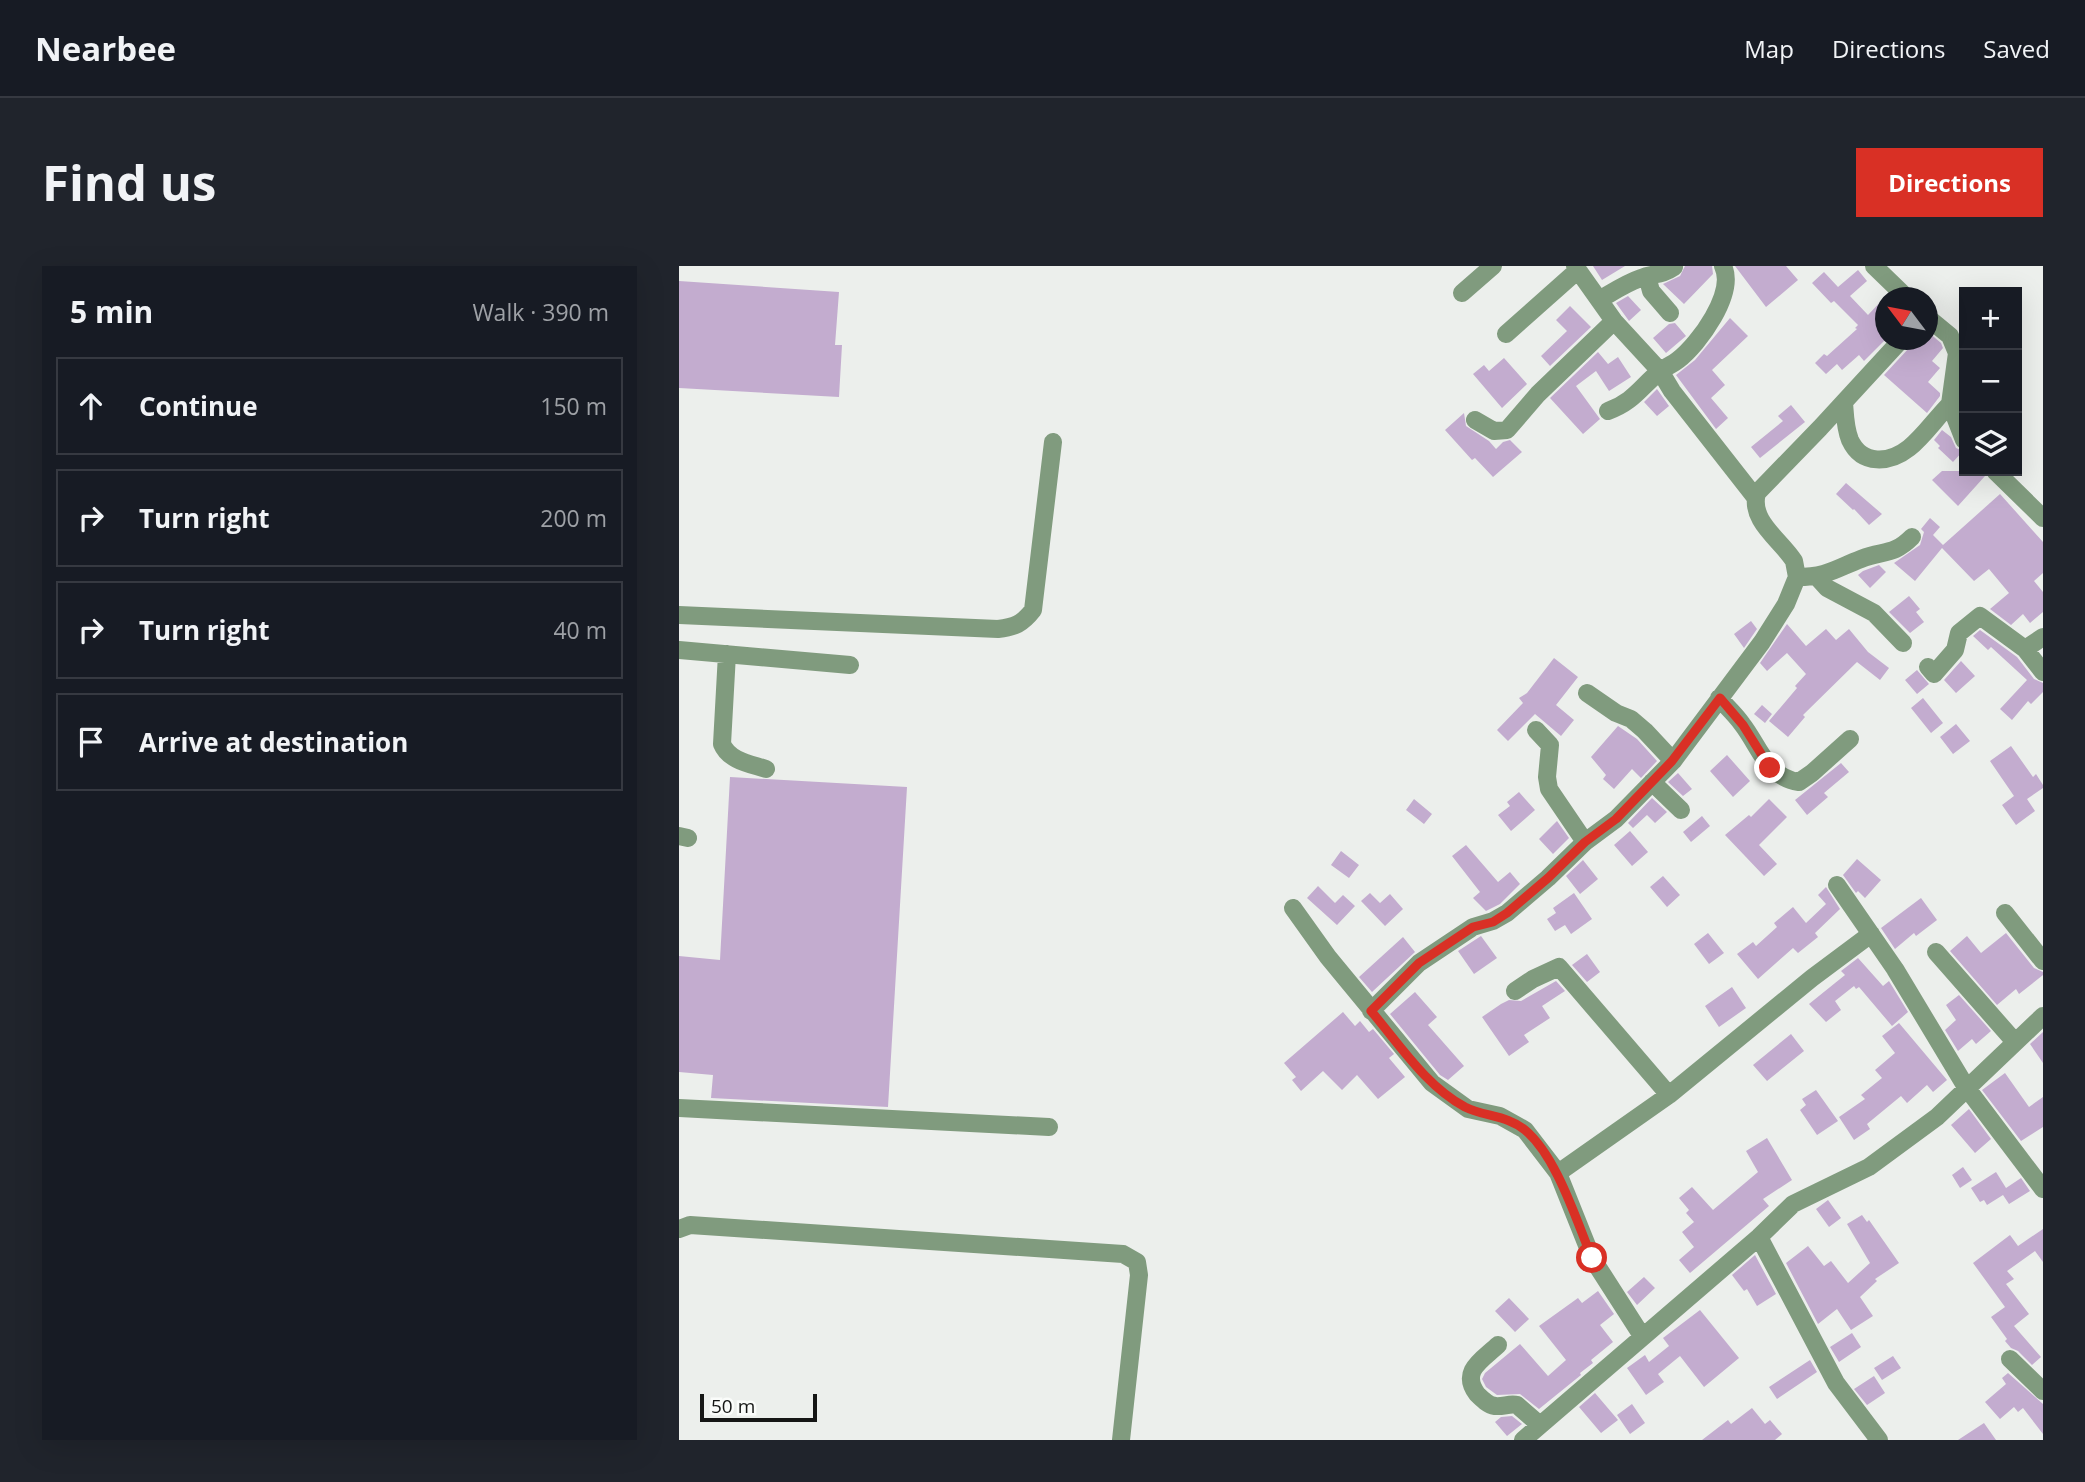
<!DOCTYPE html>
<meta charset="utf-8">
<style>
:root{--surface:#171b24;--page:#20242c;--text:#f1f3f6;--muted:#9ea1a6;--line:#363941;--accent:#d93025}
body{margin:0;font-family:"Open Sans",sans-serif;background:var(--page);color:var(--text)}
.controls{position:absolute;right:21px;top:21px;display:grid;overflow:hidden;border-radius:0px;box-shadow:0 7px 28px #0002}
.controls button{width:63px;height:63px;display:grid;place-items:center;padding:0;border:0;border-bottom:2px solid var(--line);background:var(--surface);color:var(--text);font:35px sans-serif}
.compass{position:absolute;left:1196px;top:21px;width:63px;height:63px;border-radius:50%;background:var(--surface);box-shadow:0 7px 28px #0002;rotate:302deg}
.scale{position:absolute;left:21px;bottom:18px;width:117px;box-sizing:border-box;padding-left:7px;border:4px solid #151615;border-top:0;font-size:19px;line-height:24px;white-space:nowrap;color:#151615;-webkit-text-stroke:5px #fafcfa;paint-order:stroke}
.stop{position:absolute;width:21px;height:21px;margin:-16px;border:5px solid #d93025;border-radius:50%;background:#fff}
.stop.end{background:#d93025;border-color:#fff;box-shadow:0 2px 7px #0008}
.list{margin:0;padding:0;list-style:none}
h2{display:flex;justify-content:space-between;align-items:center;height:91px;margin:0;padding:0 28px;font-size:30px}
h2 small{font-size:23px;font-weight:400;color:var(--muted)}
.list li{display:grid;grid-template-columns:46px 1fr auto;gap:21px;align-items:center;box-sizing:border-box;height:98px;margin:0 14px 14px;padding:0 14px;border:2px solid var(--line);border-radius:0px}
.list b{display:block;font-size:26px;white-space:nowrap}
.list em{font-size:23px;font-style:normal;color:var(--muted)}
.icon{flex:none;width:38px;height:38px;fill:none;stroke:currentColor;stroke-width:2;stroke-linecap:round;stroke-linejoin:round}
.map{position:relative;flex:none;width:1364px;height:1174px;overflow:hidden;border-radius:0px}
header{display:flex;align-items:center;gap:42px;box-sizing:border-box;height:98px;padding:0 35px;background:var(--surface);border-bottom:2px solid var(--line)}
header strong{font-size:33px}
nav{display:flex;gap:38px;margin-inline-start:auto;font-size:24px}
.intro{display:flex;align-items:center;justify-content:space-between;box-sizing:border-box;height:168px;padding:0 42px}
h1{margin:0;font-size:49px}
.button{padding:18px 32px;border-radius:0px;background:var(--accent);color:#fff;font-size:24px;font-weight:700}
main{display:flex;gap:42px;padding:0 42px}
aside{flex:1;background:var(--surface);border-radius:0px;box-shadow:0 7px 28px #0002}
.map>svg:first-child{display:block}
.building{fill:#c3accf}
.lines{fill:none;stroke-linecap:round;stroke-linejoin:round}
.minor{stroke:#809b7e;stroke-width:18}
.route{stroke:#d93025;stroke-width:9}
</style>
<header>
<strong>Nearbee</strong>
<nav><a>Map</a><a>Directions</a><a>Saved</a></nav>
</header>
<div class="intro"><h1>Find us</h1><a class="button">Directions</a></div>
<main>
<aside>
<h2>5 min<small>Walk · 390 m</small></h2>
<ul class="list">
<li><svg class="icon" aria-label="ahead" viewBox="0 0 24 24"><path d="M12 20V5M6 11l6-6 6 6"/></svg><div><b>Continue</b></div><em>150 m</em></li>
<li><svg class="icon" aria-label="right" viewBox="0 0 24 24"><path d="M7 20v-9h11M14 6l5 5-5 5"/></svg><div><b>Turn right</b></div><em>200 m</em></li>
<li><svg class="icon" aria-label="right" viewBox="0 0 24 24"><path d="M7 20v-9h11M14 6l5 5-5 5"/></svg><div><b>Turn right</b></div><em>40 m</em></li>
<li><svg class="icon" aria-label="arrive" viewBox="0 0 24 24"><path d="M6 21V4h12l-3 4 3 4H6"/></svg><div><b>Arrive at destination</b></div></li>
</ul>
</aside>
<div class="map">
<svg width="1364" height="1174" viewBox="0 0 1364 1174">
<rect width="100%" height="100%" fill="#ecefec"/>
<path class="building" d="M914 0H946L923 14Z
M1006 0H1033L1034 8 1005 38 984 18 1001 10Z
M1056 0H1107L1119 14 1087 41Z
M1179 4 1188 15 1171 30 1189 49 1207 30V73L1185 95 1180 89 1163 104 1158 98 1147 108 1136 97 1145 88 1148 90 1178 63 1176 62 1179 59 1155 35 1152 37 1133 17 1145 6 1159 21Z
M0 15 160 26 156 79H163L160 131 0 122Z
M949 30 962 44 950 55 937 37Z
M891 40 912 61 871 100 862 90 888 65 877 54Z
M1051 52 1069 70 1033 104 1046 119 1032 132 1049 152 1037 163 997 109 1016 94Z
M996 57 1007 70 987 87 974 72 990 58Z
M1249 66 1262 77 1264 82 1253 95 1261 102 1249 116 1261 127V130L1248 147 1205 109 1230 82 1233 74H1249Z
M919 86 929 98 939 91 952 111 930 125 917 105 897 120 921 153 904 168 871 132Z
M825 92 848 118 823 142 794 108 805 99 810 105Z
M978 123 990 140 978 150 965 136Z
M1112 139 1126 156 1081 192 1072 181 1104 155 1099 150Z
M785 147 787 160 810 175 817 183 824 176 831 174 843 186 814 211 796 192 793 194 766 164Z
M1263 164 1272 171 1277 182 1284 185 1274 196 1259 182 1261 180 1255 174Z
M1263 205H1305L1306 210 1279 240 1253 214Z
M1167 217 1203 248 1190 259 1175 243 1174 244 1157 228Z
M1321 228 1364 276V307L1355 315 1364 326V346L1351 357 1344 348 1332 359 1311 343 1330 327 1310 303 1295 315 1263 282 1236 315 1215 297 1241 279 1245 266 1242 263 1251 252 1261 261 1254 269 1264 279Z
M1200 299 1207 306 1191 322 1179 309 1184 305Z
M1230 330 1241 343 1237 346 1245 356 1231 367 1210 346Z
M1072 355 1078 363 1065 382 1055 368Z
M1108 358 1127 380 1147 363 1157 374 1170 363 1189 386 1210 402 1201 414 1178 396 1124 449 1126 451 1109 471 1090 455 1118 422 1116 420 1127 408 1108 387 1088 405 1081 397Z
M1301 364 1338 391 1355 413 1364 417V426L1352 438 1349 435 1333 454 1321 443 1348 414 1312 381 1309 384 1294 370Z
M875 392 899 411 877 439 895 454 882 470 856 448 829 475 818 464 844 437 840 432 848 427Z
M1282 395 1296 410 1277 427 1265 414Z
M1238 404 1250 418 1238 428 1226 414Z
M1244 432 1264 457 1252 467 1232 442Z
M1083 439 1093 448 1086 457 1075 448Z
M1277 458 1291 475 1274 488 1261 471Z
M939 460 958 473 978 495 962 512 953 503 935 523 924 513 927 509 912 491Z
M1332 480 1354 511 1357 508 1364 519V522L1348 533 1356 545 1337 559 1323 539 1335 530 1311 495Z
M1048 489 1071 515 1054 531 1031 505Z
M1162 497 1170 506 1145 527 1149 531 1128 549 1116 534Z
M999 507 1013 523 1004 530 989 516Z
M51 511 228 521 209 841 32 832 34 809 0 806V690L41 694Z
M840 526 856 544 832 565 819 549 831 540 828 536Z
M973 532 988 546 976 557 968 549 954 562 949 557Z
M735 533 753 548 745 558 727 544Z
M1090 533 1108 551 1080 579 1098 598 1085 610 1046 569 1070 549 1072 551Z
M1023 550 1031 560 1012 576 1004 566Z
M878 555 890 572 874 588 860 573Z
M951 565 969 586 953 600 935 579Z
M787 579 819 616 831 606 841 618 821 638 807 645 794 632 801 626 773 590Z
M662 585 680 599 670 612 652 599Z
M1178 593 1202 614 1186 632 1179 625 1177 627 1164 609Z
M904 594 919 613 901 628 887 610Z
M984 610 1001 629 988 641 971 621Z
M639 620 656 637 664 629 676 640 658 659 628 632Z
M1147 621 1161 643 1136 667 1139 671 1119 687 1114 682 1079 713 1058 688 1074 676 1077 680 1098 661 1095 657 1114 641 1127 657 1147 638 1139 629Z
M691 627 701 637 711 628 724 643 706 660 682 635Z
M895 627 913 653 892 668 886 659 876 665 868 653 877 647 874 642Z
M1242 632 1258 654 1237 670 1235 667 1216 683 1202 662Z
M1029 667 1045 687 1030 698 1015 678Z
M1327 667 1355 702 1364 706V709L1340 728 1337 723 1318 739 1271 685 1288 670 1302 687Z
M802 670 818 692 795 708 779 685Z
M724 671 736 686 693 726 680 711Z
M908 688 921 706 908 716 893 699Z
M1179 692 1204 720 1210 715 1229 746 1213 760 1180 721 1177 723 1175 720 1156 735 1162 744 1147 756 1130 738 1166 709 1162 705Z
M877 715 886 725 863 740 871 752 845 769 850 776 830 790 803 751 822 738 830 734 842 735Z
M1053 721 1067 742 1040 761 1026 740Z
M736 726 758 751 749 759 785 800 769 814 761 809 711 748Z
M1280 729 1312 765 1297 778 1293 773 1279 785 1266 764 1277 754 1267 739Z
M664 746 676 760 681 755 690 766 694 763 715 788 710 792 726 811 699 833 678 809 663 824 644 805 622 825 613 814 617 811 605 797Z
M1220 757 1268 814 1254 826 1248 819 1228 837 1222 830 1188 858 1191 863 1175 874 1160 851 1186 833 1182 829 1203 812 1196 804 1216 787 1203 770Z
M1364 766V797L1351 778Z
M1112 768 1125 785 1088 815 1074 799Z
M1326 807 1350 841 1364 831V861L1342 875 1303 824Z
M1137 824 1159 855 1138 869 1121 844 1127 839 1123 833Z
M1290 843 1312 873 1296 887 1272 859Z
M1088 872 1113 914 1084 933 1090 940 1011 1007 1000 994 1015 981 1003 966 1015 956 1007 947 1010 944 1000 932 1013 921 1034 944 1079 906 1067 885Z
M1284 901 1293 914 1281 922 1273 909Z
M1317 906 1327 922 1342 912 1351 925 1330 938 1324 929 1308 939 1305 934 1301 936 1292 922Z
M1149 934 1162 952 1150 961 1137 943Z
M1183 949 1188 956 1190 954 1220 997 1196 1013 1198 1015 1181 1031 1194 1050 1172 1064 1158 1043 1139 1058 1107 997 1129 980 1145 1000 1152 995 1169 1017 1191 997 1168 958Z
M1364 963V996L1356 985 1328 1005 1335 1013 1327 1018 1350 1048 1335 1060 1362 1091 1353 1099 1339 1085 1332 1082 1326 1075 1328 1073 1312 1051 1326 1041 1294 997 1331 969 1339 980Z
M1076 989 1097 1028 1078 1040 1068 1023 1065 1025 1053 1009Z
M965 1011 976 1022 958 1039 948 1026Z
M919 1025 935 1048 921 1059 934 1076 912 1094 914 1097 901 1107 902 1109 860 1143 841 1128 818 1129 807 1121 803 1113 806 1107 841 1078 869 1110 887 1094 860 1060 899 1032 903 1037Z
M830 1032 850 1053 836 1066 816 1045Z
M1021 1044 1060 1092 1025 1121 1001 1090 979 1108 985 1116 967 1129 948 1102 966 1089 970 1096 990 1080 984 1072Z
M1173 1067 1182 1081 1160 1096 1151 1081Z
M1214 1090 1222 1102 1203 1114 1195 1102Z
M1131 1094 1138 1106 1098 1133 1090 1121Z
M1329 1107 1364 1138V1168L1344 1142 1339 1146 1335 1141 1321 1153 1306 1136 1327 1118 1323 1112Z
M1195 1110 1206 1127 1188 1139 1175 1123Z
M916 1127 939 1154 922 1167 900 1141Z
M953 1138 966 1157 951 1168 938 1149Z
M1073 1142 1086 1158 1091 1154 1103 1168 1096 1174H1023L1049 1154 1052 1158Z
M833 1150 843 1158 828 1170 816 1156 822 1151Z
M1305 1157 1317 1174H1279Z"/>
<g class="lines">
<path class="minor" d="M896 0 935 55 981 105 993 125 1076 231
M1195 0 1228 32
M968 10 972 25 991 47
M783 27 814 0
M920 34C934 26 947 17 962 12 977 6 980 11 995 1
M1248 51 1271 70 1278 87 1271 138 1285 174
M827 68 899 4
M1165 136C1166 149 1166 162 1171 174 1183 200 1211 197 1230 182 1245 170 1257 152 1271 138
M929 145C954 136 961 122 980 106 986 101 993 99 999 94 1020 78 1057 27 1044 0
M796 154 815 165 828 164 859 128 935 55
M1316 205 1364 252
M1118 311C1148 311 1156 303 1182 293 1205 284 1214 290 1233 271
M1138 311 1148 322 1195 347 1224 377
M0 349 319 363C336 361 343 358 354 344L374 176
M1346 383 1364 371
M0 384 171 399
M48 388 43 478C50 495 72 498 87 503
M1249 401 1255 408 1276 384 1280 367 1301 350 1346 383 1364 406
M908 427 937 447 952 453 966 465 994 495
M1040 432C1048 441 1057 449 1063 458 1081 481 1087 511 1120 516L1133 507 1171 473
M857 464 871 479 868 511 870 523 906 576
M973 516 1002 544
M0 570 9 572
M1158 619 1216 703 1287 821 1364 923
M614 642 649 691 753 817 789 843 821 850 846 864 879 907 913 992 963 1070
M1326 647 1364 695
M1257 686 1336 776
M836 725 854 713 880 701 990 829
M692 745 740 697 794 661 814 655 828 647 869 612 906 576 937 553 994 495 1083 376 1107 338 1118 311 1115 295C1102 274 1070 255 1078 227L1141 162 1222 74
M0 842 370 861
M879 907 990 829 1133 712 1192 668
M0 963 11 959 444 988 458 996 460 1009 442 1174
M1080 971 1157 1117 1200 1174
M819 1079C803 1094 781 1105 798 1128 803 1133 809 1139 816 1140 824 1141 831 1137 838 1139L861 1159
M1331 1093 1364 1125
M844 1174 1080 971 1114 938 1190 901 1258 851 1364 750"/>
</g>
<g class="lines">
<path class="route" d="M913 992C897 954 878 891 846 864 828 849 806 851 786 841 747 820 721 779 692 745L740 697 794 661 814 656 828 647 869 612 906 576 937 553 993 495 1041 432 1064 459 1091 502"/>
</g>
</svg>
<div class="controls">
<button>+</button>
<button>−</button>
<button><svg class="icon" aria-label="layers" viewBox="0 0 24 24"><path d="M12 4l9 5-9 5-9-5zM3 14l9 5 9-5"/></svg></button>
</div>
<svg class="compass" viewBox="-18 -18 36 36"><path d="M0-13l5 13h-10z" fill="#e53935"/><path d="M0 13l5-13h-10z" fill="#9ea1a6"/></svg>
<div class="scale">50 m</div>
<div class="stop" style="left:913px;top:992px"></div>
<div class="stop end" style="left:1091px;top:502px"></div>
</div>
</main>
